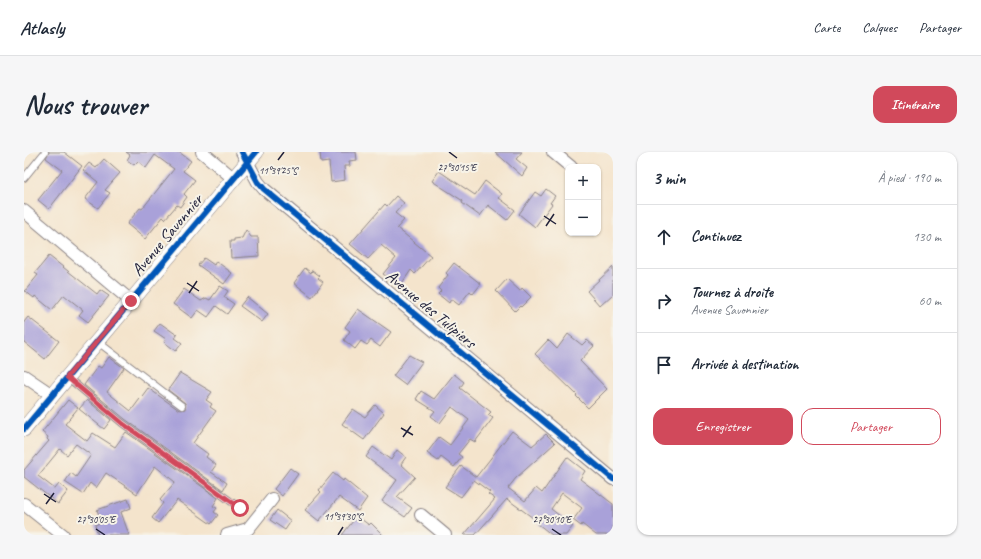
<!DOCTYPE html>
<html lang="fr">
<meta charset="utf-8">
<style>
:root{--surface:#fff;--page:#f6f6f7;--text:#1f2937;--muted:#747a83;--line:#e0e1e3;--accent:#d1495b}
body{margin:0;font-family:Caveat,sans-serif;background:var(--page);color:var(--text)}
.controls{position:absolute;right:12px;top:12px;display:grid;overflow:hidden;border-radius:8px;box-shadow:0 1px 3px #0004}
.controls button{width:36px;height:36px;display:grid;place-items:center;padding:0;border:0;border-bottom:1px solid var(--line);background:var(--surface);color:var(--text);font:20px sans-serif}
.stop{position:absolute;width:12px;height:12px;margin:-9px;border:3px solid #d1495b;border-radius:50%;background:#fff}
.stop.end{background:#d1495b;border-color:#fff;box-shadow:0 1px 4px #0008}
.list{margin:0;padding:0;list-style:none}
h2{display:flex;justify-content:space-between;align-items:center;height:52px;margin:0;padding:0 16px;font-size:17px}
h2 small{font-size:13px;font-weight:400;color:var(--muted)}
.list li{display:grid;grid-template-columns:26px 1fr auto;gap:12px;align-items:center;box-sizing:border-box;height:64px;padding:0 16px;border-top:1px solid var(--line)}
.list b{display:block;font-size:15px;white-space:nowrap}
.list p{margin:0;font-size:13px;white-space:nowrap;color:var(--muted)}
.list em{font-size:13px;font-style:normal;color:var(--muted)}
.actions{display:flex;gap:8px;padding:12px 16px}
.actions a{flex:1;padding:9px 0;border:1px solid var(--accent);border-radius:12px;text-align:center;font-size:14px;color:var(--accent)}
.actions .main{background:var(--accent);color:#fff}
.icon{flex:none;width:22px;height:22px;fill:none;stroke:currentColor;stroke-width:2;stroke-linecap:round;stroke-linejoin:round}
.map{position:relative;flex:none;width:589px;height:383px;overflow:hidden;border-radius:12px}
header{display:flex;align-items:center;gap:24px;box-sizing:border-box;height:56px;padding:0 20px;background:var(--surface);border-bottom:1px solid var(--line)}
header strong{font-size:19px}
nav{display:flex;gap:22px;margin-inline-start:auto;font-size:14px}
.intro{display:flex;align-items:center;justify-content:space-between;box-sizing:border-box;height:96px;padding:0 24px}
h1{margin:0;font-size:28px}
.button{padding:10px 18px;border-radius:12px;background:var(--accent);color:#fff;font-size:14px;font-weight:700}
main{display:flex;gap:24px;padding:0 24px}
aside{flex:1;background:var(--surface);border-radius:12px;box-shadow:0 1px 3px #0004}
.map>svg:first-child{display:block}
.building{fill:#a9a1d9}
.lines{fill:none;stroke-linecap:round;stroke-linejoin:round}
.service-casing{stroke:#8b8384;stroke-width:8}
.minor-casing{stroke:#8b8384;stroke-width:14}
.tertiary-casing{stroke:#8b8384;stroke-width:16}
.service{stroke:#fff;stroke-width:6}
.minor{stroke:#fff;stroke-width:12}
.tertiary{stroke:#fff;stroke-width:15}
.cycleway-casing{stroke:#f7f3e8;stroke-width:8}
.cycleway{stroke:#0057b8;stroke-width:6}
.route{stroke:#d1495b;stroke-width:5}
.ticks{fill:none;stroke:#22223b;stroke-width:1.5}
.labels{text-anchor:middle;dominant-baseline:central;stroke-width:4;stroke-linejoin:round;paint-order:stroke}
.street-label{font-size:17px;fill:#22223b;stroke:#f7f3e8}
.ticks-label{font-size:10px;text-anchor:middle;fill:#22223b;stroke:#f7f3e8;stroke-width:4;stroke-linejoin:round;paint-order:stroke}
</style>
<header>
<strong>Atlasly</strong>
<nav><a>Carte</a><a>Calques</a><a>Partager</a></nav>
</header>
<div class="intro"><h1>Nous trouver</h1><a class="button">Itinéraire</a></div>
<main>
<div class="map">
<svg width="589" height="383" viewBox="0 0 589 383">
<rect width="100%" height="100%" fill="#f7f3e8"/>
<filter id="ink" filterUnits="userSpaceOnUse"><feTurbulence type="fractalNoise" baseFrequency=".025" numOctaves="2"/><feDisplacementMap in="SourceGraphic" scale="8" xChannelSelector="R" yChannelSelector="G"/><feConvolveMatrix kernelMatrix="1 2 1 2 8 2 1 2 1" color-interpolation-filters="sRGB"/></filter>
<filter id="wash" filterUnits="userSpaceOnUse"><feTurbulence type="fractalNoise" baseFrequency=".012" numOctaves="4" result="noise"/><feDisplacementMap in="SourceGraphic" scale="16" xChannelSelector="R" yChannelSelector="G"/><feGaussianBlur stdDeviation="0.9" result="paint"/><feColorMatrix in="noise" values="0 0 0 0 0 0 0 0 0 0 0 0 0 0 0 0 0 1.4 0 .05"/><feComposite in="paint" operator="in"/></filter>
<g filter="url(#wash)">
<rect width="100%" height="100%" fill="#f4e4cc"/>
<g id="blocks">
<path class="building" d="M25 0H40L58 14 25 57 14 48 38 18 22 6Z
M102 0H155L167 9 159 19 171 28 160 42 163 45 156 55 153 53 141 67 139 65 121 87 103 72 116 56 118 57 150 17 131 3 122 16 114 9 110 13 103 8 106 3Z
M296 0H332L333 8 325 9 326 14H320L321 28 307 30 305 10 297 11Z
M471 0H498L492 7 503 16 498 24Z
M80 7 96 21 81 38 86 41 74 56 61 47 74 30 59 18 65 11 72 16Z
M415 19 451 43 461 29 478 42 475 46 491 58 483 68 464 53 456 64 438 51 439 49 408 29Z
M522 37 531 44 526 51 528 52 511 75 495 62 511 40 517 44Z
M372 44 380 51 371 61 380 68 373 76 407 104 391 122 387 118 376 134 359 122 372 106 357 93 344 107 326 92 361 52 363 54Z
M222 78 227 85H234L235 104 207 106 206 89H210V87L218 86Z
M25 104 73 142 76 138 85 144 64 170 55 163 59 158 40 143 28 158 11 144 10 146 1 139 14 123 11 121Z
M180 106 190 113 192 109 208 121 200 132 174 113Z
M430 111 457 132 449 142 446 139 435 153 427 147 425 151 414 142 417 139 414 136 424 123 422 121Z
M589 115V142L576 154 563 139Z
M281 116 287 121 288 118 296 124 294 126 299 130 288 145 270 131Z
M483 127 496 139 498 136 507 145 497 155 496 154 491 159 472 139Z
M196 134 204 139 200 145 210 152 203 162 192 154 184 165 174 158 168 166 149 152 160 137 177 149 182 146 186 148Z
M223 145 244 162 238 170 216 154Z
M334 157 367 180 356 195 347 188 343 193 337 189 331 197 320 188 326 179 321 175Z
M4 165 35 189 21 207 0 190V170Z
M136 171 153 183 151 186 158 191 152 199 140 190 142 187 130 179Z
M544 182 558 193 563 188 570 194 556 209 583 237 564 256 552 244 553 243 511 202 524 188 533 197Z
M385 203 398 210 381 233 369 224Z
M85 205 100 216 83 240 107 259 124 236 155 258 161 257V251L144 238 156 221 188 240 182 248 188 252 186 255 192 259 169 291 184 302 182 305 192 313 187 320 203 331 199 338 101 267 60 233 74 214 77 216Z
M430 222 440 230 436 236 467 260 464 263 469 266 451 290 446 287 434 302 438 305 430 315 417 305 414 309 403 301 415 285 426 293 445 268 428 255 416 271 407 264 411 259 392 247 397 239 410 247Z
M44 248 54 256 41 272 63 289 69 281 91 295 102 280 194 346 189 354 193 356 190 360 194 363 187 372 153 348 134 371 128 366 139 351 136 348 151 330 131 314 113 342 82 321 72 336 66 331 59 342 41 330 47 321 52 325 67 303 52 292 43 303 36 297 14 324 31 337 35 332 44 339 34 352 0 325V318L25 289 23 287 24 285 18 280Z
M63 248 87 268 80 277 55 257Z
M351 253 360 261 340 288 318 272 329 257 341 265Z
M488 279 508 294 522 282 531 291 492 326 484 336 501 349 512 336 518 341 543 305 561 319 556 327 589 352V383H572L558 372 557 374 549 368 558 356 538 341 527 357 549 374 542 383H528L514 372 516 371 483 347 451 383H440L471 347 464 342 466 340 450 328 437 345 421 335 437 314 452 325Z
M349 295 367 308 373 298 382 305 377 312 391 325 373 345 388 356 381 365 358 349 373 328 342 305Z
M266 316 274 322 258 344 250 337Z
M309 321 319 329 320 327 343 346 334 359 315 345 295 369 281 358 297 340 295 338Z
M104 347 107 356 97 360 105 383H74L71 373 78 370 73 358Z
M253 358 267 369 261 378 246 368Z
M333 364 345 373 347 371 359 383H318Z"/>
</g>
</g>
<g filter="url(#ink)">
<use href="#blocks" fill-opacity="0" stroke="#8b8384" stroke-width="1"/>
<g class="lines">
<g class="service-casing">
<path id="service" d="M0 26 21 0
M74 190 158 254
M43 225 98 271 216 356"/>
</g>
<g class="minor-casing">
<path id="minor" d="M178 0 209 26
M218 0 234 30 240 37 589 327
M529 0 547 15
M0 59 107 149
M0 224 28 243
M0 352 39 383
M397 363 421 383
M203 383 224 377 248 347"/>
</g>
<g class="tertiary-casing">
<path id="tertiary" d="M0 277 232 0"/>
</g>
<use href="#service" class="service"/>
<use href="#minor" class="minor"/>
<use href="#tertiary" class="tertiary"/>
<g class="cycleway-casing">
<path id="cycleway" d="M218 0 234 30 240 37 589 327
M0 277 232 0"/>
</g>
<use href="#cycleway" class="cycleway"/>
</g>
</g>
<g class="lines" filter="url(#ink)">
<path class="route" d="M107 149 43 225 98 271 216 356"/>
</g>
<path class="ticks" d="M425 0 433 6M254 8 260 0M520 64 532 72M522 74 530 62M163 131 175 139M165 141 173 129M377 276 389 283M379 285 387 274M20 342 32 350M22 352 30 341M72 377 81 383M528 377 537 383M314 383 319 375"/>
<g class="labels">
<g class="street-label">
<text transform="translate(143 83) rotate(-50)">Avenue Savonnier</text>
<text transform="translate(407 157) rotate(40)">Avenue des Tulipiers</text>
</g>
</g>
<g class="ticks-label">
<text x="433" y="19">27°30'15"E</text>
<text x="254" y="22">11°39'25"S</text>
<text x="319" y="368">11°39'30"S</text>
<text x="72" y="371">27°30'05"E</text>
<text x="528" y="371">27°30'10"E</text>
</g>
</svg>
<div class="controls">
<button>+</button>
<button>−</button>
</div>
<div class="stop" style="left:216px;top:356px"></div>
<div class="stop end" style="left:107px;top:149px"></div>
</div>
<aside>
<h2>3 min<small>À pied · 190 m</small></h2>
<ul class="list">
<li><svg class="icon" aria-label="ahead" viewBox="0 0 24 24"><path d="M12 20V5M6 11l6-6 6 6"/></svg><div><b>Continuez</b></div><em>130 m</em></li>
<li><svg class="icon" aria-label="right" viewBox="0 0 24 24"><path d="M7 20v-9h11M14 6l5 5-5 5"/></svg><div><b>Tournez à droite</b><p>Avenue Savonnier</p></div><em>60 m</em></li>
<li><svg class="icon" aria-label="arrive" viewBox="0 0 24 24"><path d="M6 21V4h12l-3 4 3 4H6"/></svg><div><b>Arrivée à destination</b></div></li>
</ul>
<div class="actions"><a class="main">Enregistrer</a><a>Partager</a></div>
</aside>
</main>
